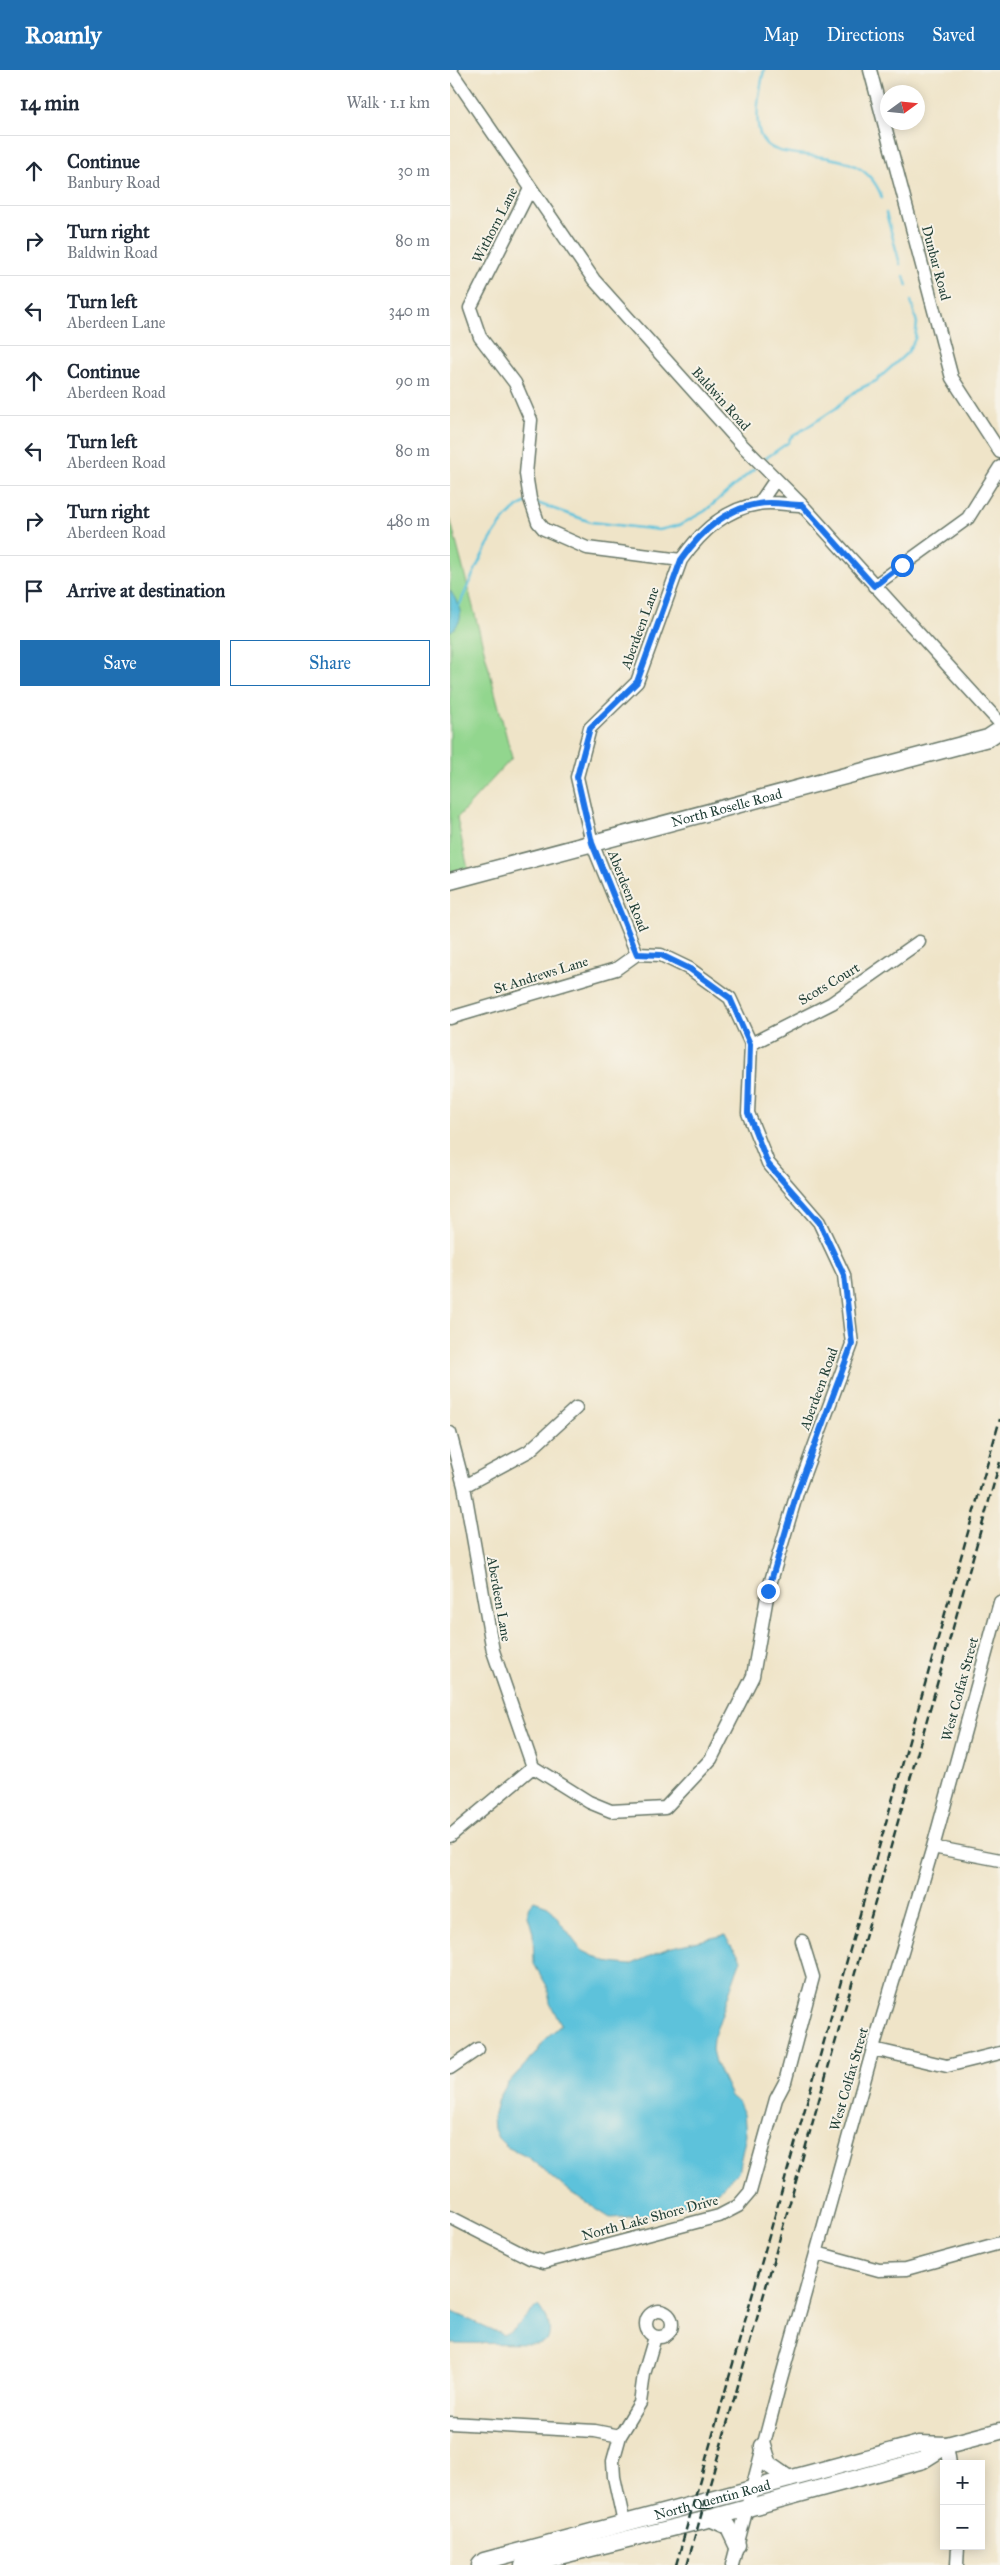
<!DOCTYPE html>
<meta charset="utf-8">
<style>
:root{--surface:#fff;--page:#f2f2f3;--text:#1f2937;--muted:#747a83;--line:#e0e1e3;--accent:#1f6fb2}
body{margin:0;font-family:"IM FELL Great Primer",serif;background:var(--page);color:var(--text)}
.controls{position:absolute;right:15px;bottom:15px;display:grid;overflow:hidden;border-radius:0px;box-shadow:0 2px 12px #0003}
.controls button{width:45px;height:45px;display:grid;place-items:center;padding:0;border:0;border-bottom:1px solid var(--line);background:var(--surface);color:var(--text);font:25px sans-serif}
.compass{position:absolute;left:430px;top:15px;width:45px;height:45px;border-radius:50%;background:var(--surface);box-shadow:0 2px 12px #0003;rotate:75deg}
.stop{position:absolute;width:15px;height:15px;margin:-11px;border:4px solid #1a73e8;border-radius:50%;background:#fff}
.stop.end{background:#1a73e8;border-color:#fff;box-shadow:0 1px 5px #0008}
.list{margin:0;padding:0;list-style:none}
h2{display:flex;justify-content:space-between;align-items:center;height:65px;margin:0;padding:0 20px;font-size:21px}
h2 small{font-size:16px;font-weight:400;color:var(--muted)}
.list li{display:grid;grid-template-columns:32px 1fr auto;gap:15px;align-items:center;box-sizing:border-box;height:70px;padding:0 20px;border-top:1px solid var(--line)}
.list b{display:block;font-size:19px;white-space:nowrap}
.list p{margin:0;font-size:16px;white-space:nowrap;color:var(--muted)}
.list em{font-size:16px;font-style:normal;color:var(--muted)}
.actions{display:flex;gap:10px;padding:15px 20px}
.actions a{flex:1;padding:11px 0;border:1px solid var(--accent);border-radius:0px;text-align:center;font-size:18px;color:var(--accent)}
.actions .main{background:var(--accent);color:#fff}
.icon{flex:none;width:28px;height:28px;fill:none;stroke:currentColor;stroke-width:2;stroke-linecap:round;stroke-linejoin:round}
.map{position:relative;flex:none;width:550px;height:2495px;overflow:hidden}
header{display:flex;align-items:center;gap:30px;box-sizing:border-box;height:70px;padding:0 25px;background:var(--accent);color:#fff}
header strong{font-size:24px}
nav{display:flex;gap:28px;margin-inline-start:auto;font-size:18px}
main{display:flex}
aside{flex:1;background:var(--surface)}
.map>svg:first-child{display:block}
.green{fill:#92d68e;stroke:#588a61}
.water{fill:#5dc2db;stroke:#3e8088}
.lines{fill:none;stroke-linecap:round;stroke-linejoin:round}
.stream{stroke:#5dc2db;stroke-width:2.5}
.minor-casing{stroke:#687768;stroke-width:15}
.major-casing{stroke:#687768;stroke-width:19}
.minor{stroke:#fff;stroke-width:12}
.major{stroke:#fff;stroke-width:16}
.rail{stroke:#1f3d34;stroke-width:2.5;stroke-dasharray:8 4;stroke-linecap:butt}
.route{stroke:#1a73e8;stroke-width:6}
.labels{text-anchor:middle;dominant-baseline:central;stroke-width:4;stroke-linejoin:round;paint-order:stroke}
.street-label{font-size:14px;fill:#1f3d34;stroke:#f7f3e8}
</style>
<header>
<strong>Roamly</strong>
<nav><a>Map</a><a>Directions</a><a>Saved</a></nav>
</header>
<main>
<aside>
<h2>14 min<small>Walk · 1.1 km</small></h2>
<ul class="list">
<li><svg class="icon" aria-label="ahead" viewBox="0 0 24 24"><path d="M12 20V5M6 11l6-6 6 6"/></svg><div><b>Continue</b><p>Banbury Road</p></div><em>30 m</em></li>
<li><svg class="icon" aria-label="right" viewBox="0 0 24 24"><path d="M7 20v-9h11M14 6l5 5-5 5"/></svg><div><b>Turn right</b><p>Baldwin Road</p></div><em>80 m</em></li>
<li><svg class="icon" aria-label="left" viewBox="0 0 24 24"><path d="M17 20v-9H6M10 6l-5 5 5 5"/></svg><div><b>Turn left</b><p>Aberdeen Lane</p></div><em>340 m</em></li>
<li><svg class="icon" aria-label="ahead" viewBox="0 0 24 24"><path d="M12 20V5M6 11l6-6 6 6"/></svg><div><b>Continue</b><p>Aberdeen Road</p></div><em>90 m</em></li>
<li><svg class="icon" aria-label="left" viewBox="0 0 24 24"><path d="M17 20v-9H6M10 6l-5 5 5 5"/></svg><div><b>Turn left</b><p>Aberdeen Road</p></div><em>80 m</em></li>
<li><svg class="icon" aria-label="right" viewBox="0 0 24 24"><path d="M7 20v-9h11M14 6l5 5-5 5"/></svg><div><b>Turn right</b><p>Aberdeen Road</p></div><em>480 m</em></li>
<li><svg class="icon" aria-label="arrive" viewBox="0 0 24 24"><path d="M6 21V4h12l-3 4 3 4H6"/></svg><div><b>Arrive at destination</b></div></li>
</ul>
<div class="actions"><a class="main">Save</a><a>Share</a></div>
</aside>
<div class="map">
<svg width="550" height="2495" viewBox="0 0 550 2495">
<rect width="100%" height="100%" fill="#f7f3e8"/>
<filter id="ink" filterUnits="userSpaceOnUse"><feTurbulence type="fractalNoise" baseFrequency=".02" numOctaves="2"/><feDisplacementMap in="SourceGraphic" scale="10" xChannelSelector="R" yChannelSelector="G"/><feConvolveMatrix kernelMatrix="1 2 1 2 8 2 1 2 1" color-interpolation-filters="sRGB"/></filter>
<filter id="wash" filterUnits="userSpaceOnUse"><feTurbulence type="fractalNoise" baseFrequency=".0096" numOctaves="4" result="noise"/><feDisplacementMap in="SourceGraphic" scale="20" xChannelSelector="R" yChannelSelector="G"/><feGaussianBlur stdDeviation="1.12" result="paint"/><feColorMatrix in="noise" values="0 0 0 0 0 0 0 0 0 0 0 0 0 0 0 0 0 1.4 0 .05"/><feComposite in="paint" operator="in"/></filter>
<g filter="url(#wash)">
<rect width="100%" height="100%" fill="#efe4c8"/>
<path class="green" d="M0 448 62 688 7 748 18 799 0 803Z"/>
<path class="water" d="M0 520C9 535 18 549 0 562Z
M84 1831 98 1836 131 1880 156 1892 169 1894 180 1895 218 1878 275 1865C279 1875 287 1880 291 1889L263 1969 262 1980 265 1992 281 2026 289 2033 294 2044 296 2065 288 2102 268 2121 250 2131 193 2146 160 2148 120 2122 79 2088 57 2077 48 2068 44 2059 43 2047 47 2032 57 2014 86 1983 96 1968 111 1955 100 1933 97 1916 84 1894 83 1863 78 1846V1838Z
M89 2236C97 2245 103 2260 97 2271L88 2274 0 2273V2241L53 2265C70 2258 74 2245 89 2236Z"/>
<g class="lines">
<path class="stream" d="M314 0C310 19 304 45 310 64 322 103 410 63 432 128
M436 143 450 194
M454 206 457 216
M316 388 339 372 340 368 385 339 407 320 426 311 458 282 465 269 467 253 461 231
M87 433 141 452 209 460 230 455 255 441 304 399
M9 536C22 508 46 443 77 432"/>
</g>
</g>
<g filter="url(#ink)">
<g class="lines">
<g class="minor-casing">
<path id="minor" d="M0 0 144 210 292 375 352 435 550 653
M420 0 502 308 550 382
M80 119 20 238 30 267 65 313 81 350 76 404 80 429 88 452 94 459 137 478 231 490
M309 434 326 409
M424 516 518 448 550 397
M0 948 166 899 187 884
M301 974 382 933 469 872
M0 1363 14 1416 43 1581 83 1697
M14 1416 79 1381 126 1338
M83 1697 139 1732 161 1741 215 1738 261 1689 303 1606 318 1521 347 1423 402 1274 394 1205 369 1152 318 1093 298 1043 301 974 280 928 240 899 211 885 187 884 142 773 127 707 140 658 187 612 231 490C249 464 275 439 308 434 322 431 338 435 352 435
M0 1766 83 1697
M483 1777 550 1790
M423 1979 497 1996 550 1983
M0 1998 28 1979
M0 2147 80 2188 94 2192 269 2146 288 2136 300 2122 326 2029 335 2012 363 1907 352 1871
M367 2183 429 2200 456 2199 550 2173
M196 2254a13 13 0 1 1 26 0a13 13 0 1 1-26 0Z
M0 2353 145 2361 170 2366
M497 2375 500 2394
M174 2453 164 2407 163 2391 170 2366 190 2333 194 2304 205 2267
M282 2495 328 2320 423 1979 483 1777 550 1532
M507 2495 508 2476"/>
</g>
<g class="major-casing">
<g id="major">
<path id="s1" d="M0 811 538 668 550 660"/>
<path d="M313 2376 319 2395 339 2409"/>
<path d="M260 2448 278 2456 287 2475"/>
<path id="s2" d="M30 2495 34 2491 469 2374 497 2375 550 2361"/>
<path d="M73 2495 250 2451 473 2390 497 2375"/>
</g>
</g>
<use href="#minor" class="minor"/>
<use href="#major" class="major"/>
<path class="rail" d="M226 2495 550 1349
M237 2495 550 1392"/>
</g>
</g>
<g class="lines" filter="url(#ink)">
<path class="route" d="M318 1521 347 1423 402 1274 394 1205 369 1152 318 1094 298 1043 300 974 280 928 240 899 211 885 187 884 142 773 127 707 140 658 187 612 231 490C249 464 275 439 308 434 322 431 338 435 352 435L424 516 452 495"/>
</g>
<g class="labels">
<g class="street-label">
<text transform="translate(45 155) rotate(-63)">Withorn Lane</text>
<text transform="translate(486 193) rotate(75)">Dunbar Road</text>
<text transform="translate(271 329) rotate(48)">Baldwin Road</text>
<text transform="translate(190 558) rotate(-70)">Aberdeen Lane</text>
<text stroke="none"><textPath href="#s1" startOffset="286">North Roselle Road</textPath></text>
<text transform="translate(178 821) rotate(68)">Aberdeen Road</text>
<text transform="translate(91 905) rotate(-17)">St Andrews Lane</text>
<text transform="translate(379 914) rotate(-31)">Scots Court</text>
<text transform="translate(369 1319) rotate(-70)">Aberdeen Road</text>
<text transform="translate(49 1529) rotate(80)">Aberdeen Lane</text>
<text transform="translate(510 1619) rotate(-75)">West Colfax Street</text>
<text transform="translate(399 2009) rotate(-74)">West Colfax Street</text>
<text transform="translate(200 2148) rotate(-15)">North Lake Shore Drive</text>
<text stroke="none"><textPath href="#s2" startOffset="242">North Quentin Road</textPath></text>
</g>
</g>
</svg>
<div class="controls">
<button>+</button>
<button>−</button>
</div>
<svg class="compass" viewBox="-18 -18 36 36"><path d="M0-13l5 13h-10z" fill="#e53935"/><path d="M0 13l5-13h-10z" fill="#747a83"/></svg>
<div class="stop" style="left:452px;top:495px"></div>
<div class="stop end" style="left:318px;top:1521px"></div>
</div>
</main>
